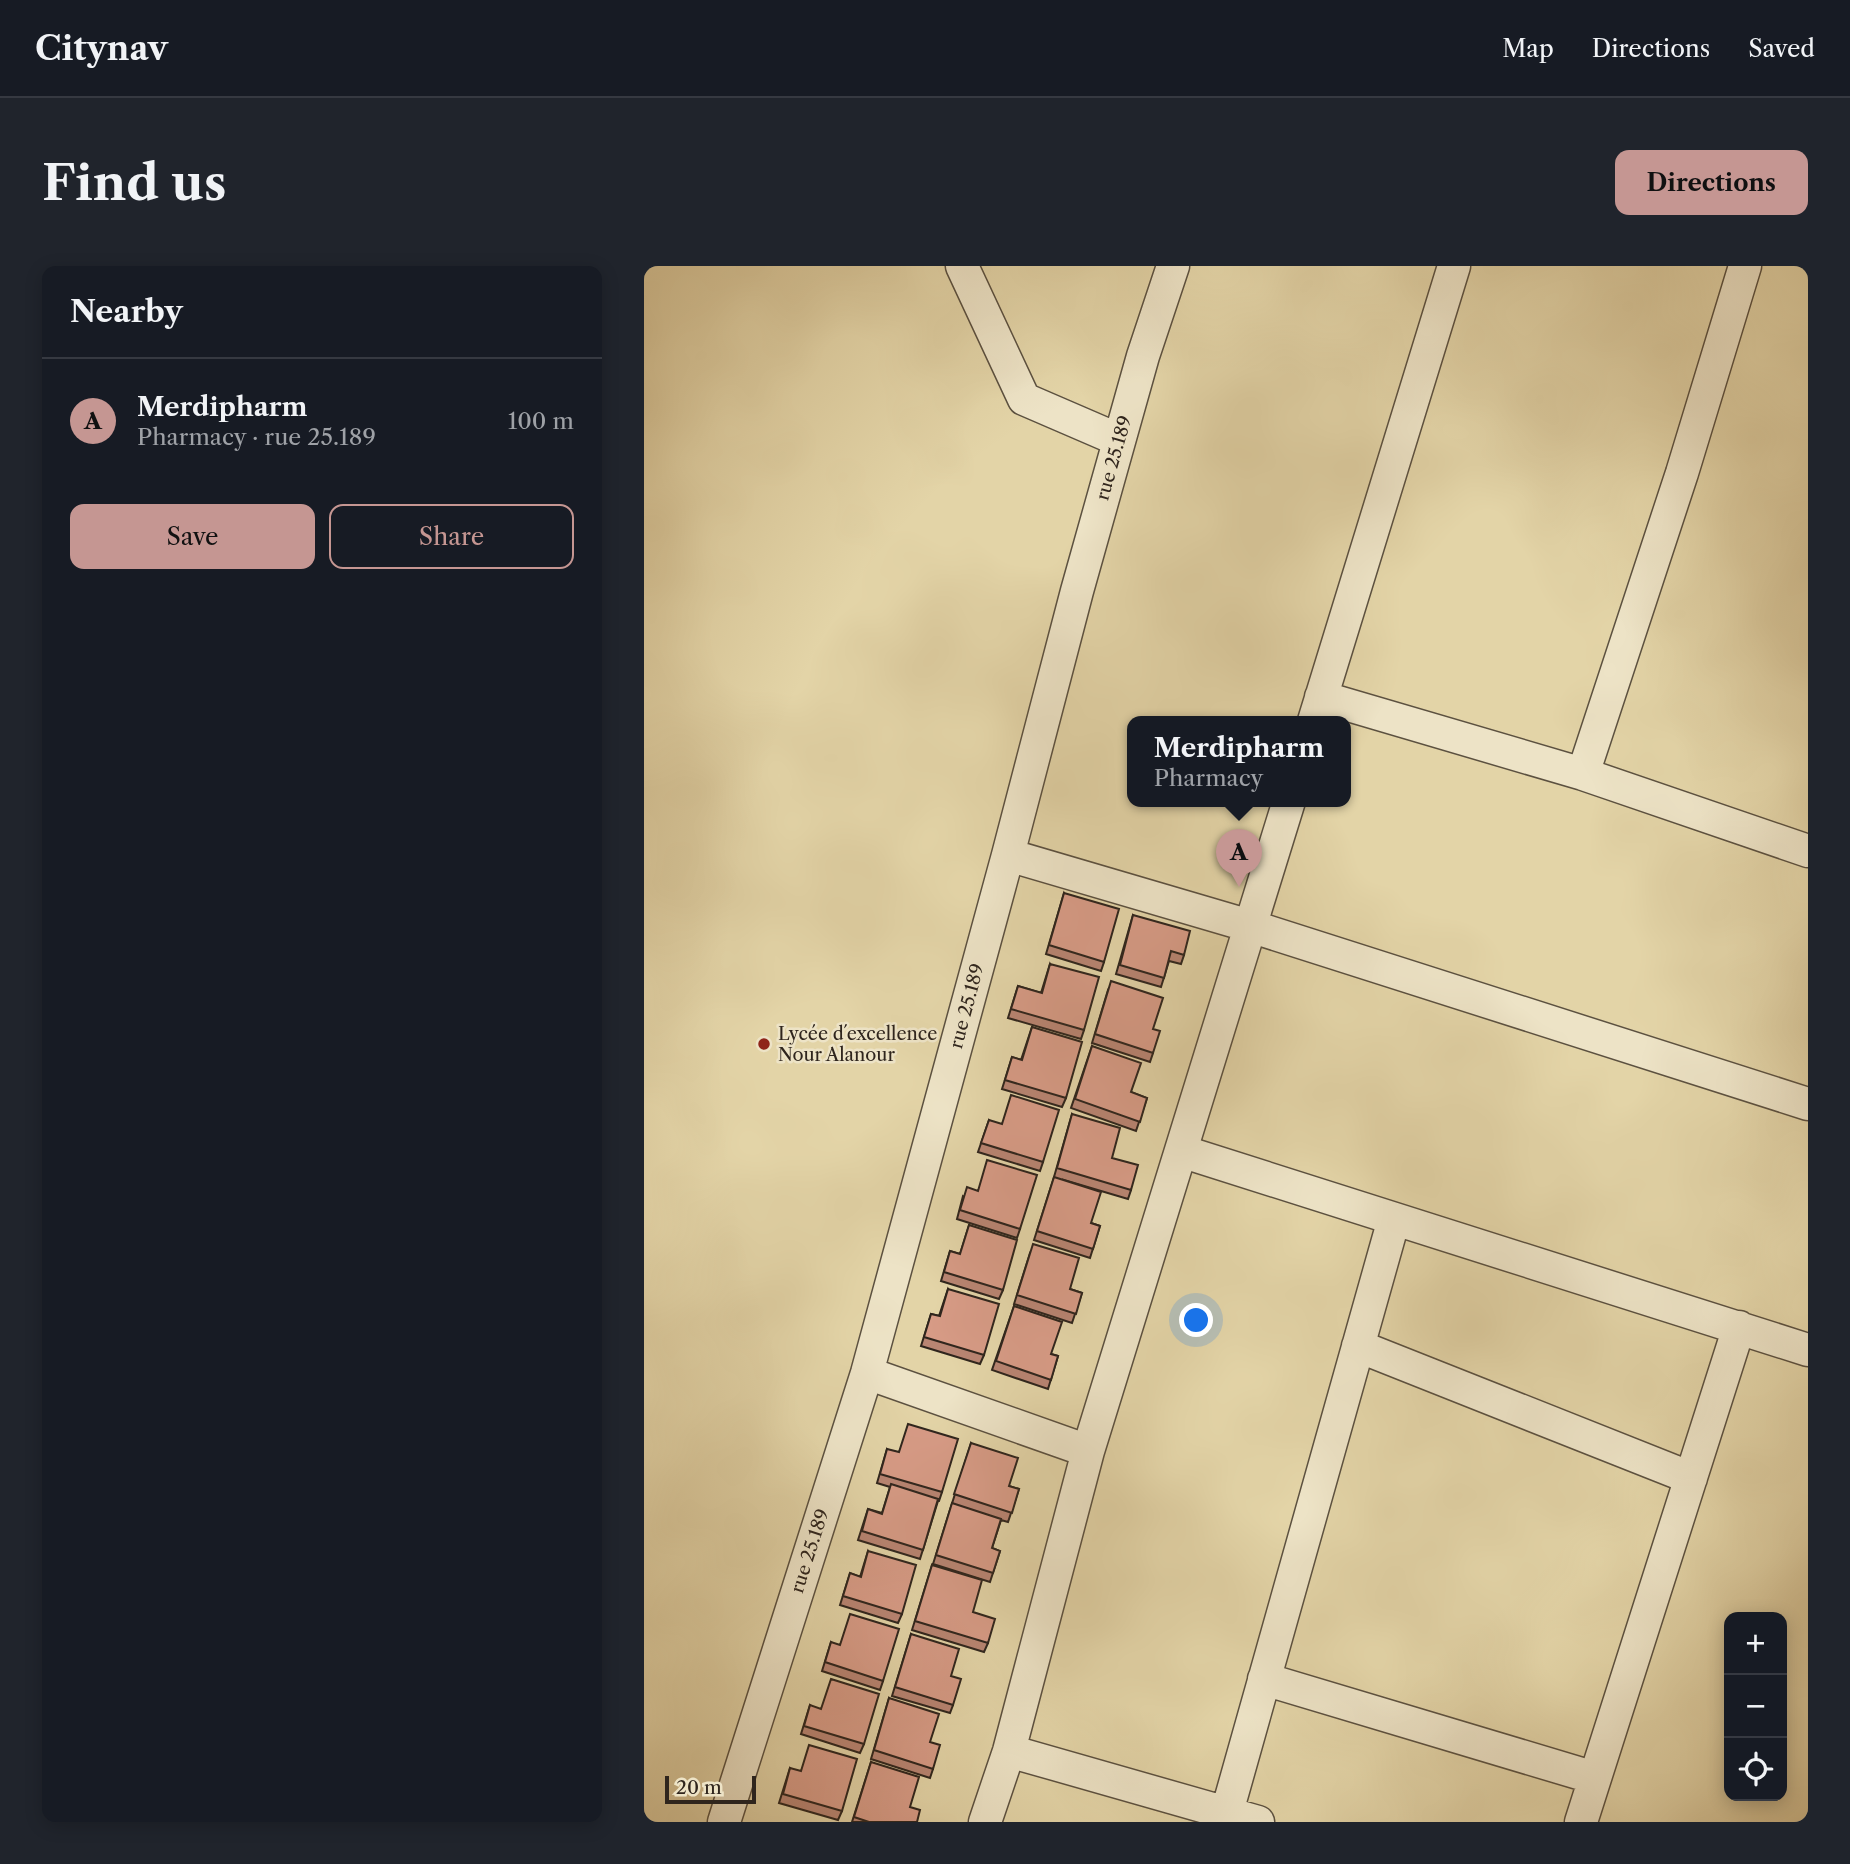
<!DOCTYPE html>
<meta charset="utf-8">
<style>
:root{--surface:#171b24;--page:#20242c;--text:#f1f3f6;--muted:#9ea1a6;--line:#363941;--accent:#c59692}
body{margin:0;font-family:"Libre Caslon Text",serif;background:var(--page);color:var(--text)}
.controls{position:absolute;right:21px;bottom:21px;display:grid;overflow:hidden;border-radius:14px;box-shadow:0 4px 18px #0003}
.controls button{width:63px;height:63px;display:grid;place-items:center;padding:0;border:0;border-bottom:2px solid var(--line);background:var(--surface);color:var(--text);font:35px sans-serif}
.scale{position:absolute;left:21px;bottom:18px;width:91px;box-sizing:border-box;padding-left:7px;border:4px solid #2f251d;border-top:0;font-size:19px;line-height:24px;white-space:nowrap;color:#2f251d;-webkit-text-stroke:5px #ede3c6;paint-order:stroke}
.you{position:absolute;left:553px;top:1055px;width:24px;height:24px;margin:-18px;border:5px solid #fff;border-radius:50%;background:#1a73e8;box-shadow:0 0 0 10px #1a73e833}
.badge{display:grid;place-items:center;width:46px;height:46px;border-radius:50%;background:var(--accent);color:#111;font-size:23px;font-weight:700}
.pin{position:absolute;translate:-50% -58px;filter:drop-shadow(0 2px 4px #0008)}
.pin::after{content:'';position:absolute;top:37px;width:24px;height:21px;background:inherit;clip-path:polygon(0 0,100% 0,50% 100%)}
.popup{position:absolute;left:483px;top:450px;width:224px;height:91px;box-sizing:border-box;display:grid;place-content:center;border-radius:14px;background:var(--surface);filter:drop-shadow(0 2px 5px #0005);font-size:23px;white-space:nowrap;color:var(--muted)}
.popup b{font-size:26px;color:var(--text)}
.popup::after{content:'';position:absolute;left:50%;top:100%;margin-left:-14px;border:14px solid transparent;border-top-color:var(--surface)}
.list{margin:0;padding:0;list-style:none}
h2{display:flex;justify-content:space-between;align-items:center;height:91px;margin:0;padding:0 28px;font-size:30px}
h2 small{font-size:23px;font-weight:400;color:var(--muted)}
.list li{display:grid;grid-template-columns:46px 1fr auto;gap:21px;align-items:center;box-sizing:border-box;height:126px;padding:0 28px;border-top:2px solid var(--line)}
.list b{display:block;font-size:26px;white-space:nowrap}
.list p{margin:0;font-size:23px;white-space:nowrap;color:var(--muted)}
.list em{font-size:23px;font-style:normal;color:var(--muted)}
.actions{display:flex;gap:14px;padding:21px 28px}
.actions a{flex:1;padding:16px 0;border:2px solid var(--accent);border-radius:14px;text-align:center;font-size:24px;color:var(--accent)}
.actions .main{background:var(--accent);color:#111}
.icon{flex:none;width:38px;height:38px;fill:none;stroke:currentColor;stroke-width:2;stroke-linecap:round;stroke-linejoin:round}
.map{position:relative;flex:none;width:1164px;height:1556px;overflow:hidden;border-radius:14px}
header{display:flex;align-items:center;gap:42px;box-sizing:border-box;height:98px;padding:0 35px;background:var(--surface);border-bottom:2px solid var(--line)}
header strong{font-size:33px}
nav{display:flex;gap:38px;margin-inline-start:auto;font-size:24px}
.intro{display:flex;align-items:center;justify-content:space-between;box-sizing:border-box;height:168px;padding:0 42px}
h1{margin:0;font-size:49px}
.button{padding:18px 32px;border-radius:14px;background:var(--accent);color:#111;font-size:24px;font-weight:700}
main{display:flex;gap:42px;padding:0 42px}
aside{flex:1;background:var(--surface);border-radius:14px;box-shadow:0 4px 18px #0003}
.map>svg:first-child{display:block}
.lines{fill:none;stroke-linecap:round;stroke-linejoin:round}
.street-casing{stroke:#5c5140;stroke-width:35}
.street{stroke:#ede3c6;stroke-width:32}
.wall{fill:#b98573;stroke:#2f251d;stroke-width:2}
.building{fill:#d79b86;stroke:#2f251d;stroke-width:2}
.poi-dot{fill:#8f2418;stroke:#ede3c6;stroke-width:2.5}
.labels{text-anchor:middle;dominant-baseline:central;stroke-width:5;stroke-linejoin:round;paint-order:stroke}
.street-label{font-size:18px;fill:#2f251d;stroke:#ede3c6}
.poi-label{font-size:18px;fill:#2f251d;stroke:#ede3c6;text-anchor:start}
</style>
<header>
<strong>Citynav</strong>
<nav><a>Map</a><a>Directions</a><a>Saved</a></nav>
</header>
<div class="intro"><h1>Find us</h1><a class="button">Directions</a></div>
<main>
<aside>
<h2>Nearby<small></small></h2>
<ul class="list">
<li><span class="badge">A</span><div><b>Merdipharm</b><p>Pharmacy · rue 25.189</p></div><em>100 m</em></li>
</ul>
<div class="actions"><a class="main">Save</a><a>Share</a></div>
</aside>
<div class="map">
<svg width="1164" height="1556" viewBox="0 0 1164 1556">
<rect width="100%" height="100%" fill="#e3d4a7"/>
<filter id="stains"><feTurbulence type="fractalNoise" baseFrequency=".00286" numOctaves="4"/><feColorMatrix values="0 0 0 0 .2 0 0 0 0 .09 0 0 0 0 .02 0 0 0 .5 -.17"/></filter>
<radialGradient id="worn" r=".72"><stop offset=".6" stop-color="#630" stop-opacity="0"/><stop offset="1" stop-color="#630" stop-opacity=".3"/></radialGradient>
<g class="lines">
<g class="street-casing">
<path id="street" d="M318 0 380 133 475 174
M677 431 939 508 1164 585
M670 455 810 0
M939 508 1038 207 1101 0
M364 589 606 660 1164 838
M537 885 1164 1084
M714 1080 1047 1212
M223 1107 444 1185
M620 1413 951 1512
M365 1485 614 1556
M583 1546 750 953
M80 1556 223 1107 364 589 433 325 499 90 529 0
M341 1556 365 1485 444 1185 645 535
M937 1556 1095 1061"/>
</g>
<use href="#street" class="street"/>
</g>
<path class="wall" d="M420 627 460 696 457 705 402 688Z
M489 649 540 689 537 698 525 695 517 721 472 708Z
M406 698 440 764 437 773 364 752 374 720 397 727Z
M464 724 509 763V787L506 796 448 777Z
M388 761 422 832 418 841 358 823 368 791 377 794Z
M448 780 487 826 503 832 492 865 427 842Z
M428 848 468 892 487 924 484 933 420 914 447 957 456 960 446 992 390 974 410 911Z
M345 854 399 896 396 905 334 886Z
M319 930 376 963 373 972 313 953Z
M325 959 359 1024 355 1033 297 1015 306 985 316 988Z
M386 987 426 1023 438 1027 428 1057 370 1038Z
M304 1023 340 1089 336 1098 277 1080 287 1048 295 1050Z
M370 1040 407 1088 414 1090 404 1123 348 1104Z
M327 1177 365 1220 375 1223 364 1256 357 1254 348 1282 356 1285 346 1316 289 1298Z
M243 1183 298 1226 295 1235H294L276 1293 214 1274 224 1243 238 1247 246 1221 233 1217Z
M224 1285 258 1348 254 1357 196 1339 206 1307 216 1311Z
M288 1299 329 1346 344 1377 340 1386 268 1364Z
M267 1368 307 1410 309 1439 306 1447 248 1430Z
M187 1376 239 1415 236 1424 178 1405Z
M245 1432 286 1476 289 1503 286 1512 227 1493Z
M166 1439 220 1478 216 1487 157 1468Z
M227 1496 266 1541 273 1556H208Z
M146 1502 198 1545 194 1554 135 1537Z"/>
<path class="building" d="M420 627 475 643 460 696 405 679Z
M489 649 546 665 540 689 527 685 520 712 476 699Z
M406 698 455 711 440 764 367 743 374 720 398 727Z
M467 715 519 732 509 763 516 765 509 787 451 768Z
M388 761 438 776 422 832 361 814 368 791 378 794Z
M448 780 497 797 487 826 503 832 496 856 431 833Z
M367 829 415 844 399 896 337 877 345 854 358 858Z
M428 848 476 862 468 892 494 899 487 924 413 902Z
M343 894 393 909 376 963 316 944 323 921 334 925Z
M410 911 457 926 447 957 456 960 449 983 393 965Z
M325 959 373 974 359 1024 300 1006 306 985 316 988Z
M389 978 435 992 426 1023 438 1027 432 1048 373 1029Z
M304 1023 355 1038 340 1089 280 1071 287 1048 296 1050Z
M370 1040 418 1056 407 1088 414 1090 407 1114 352 1095Z
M264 1158 314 1173 298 1226 236 1208 243 1183 255 1186Z
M327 1177 374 1192 365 1220 375 1223 368 1247 310 1228Z
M247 1218 294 1233 279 1284 218 1265 224 1243 238 1248Z
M308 1237 357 1253 348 1282 356 1285 349 1307 292 1289Z
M224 1285 272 1299 258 1348 199 1330 206 1307 217 1311Z
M288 1299 338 1314 329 1346 351 1353 344 1377 271 1355Z
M206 1348 255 1363 239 1415 181 1396 187 1376 196 1379Z
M267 1368 315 1383 307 1410 317 1413 309 1439 251 1421Z
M187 1413 235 1428 220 1478 160 1460 166 1439 177 1443Z
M245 1432 295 1448 286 1476 296 1479 289 1503 230 1484Z
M165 1479 213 1493 198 1545 139 1528 146 1502 157 1505Z
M227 1496 275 1511 266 1541 276 1544 273 1556H225L210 1551Z"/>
<circle class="poi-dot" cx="120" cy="778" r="7"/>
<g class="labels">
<g class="street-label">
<text transform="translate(470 192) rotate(-74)">rue 25.189</text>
<text transform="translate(323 740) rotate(-75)">rue 25.189</text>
<text transform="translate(166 1285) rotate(-72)">rue 25.189</text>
</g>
<g class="poi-label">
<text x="134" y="768">Lycée d´excellence<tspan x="134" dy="21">Nour Alanour</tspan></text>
</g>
</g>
<rect width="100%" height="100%" filter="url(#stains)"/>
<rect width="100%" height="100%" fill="url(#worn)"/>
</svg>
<div class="controls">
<button>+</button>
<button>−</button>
<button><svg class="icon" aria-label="locate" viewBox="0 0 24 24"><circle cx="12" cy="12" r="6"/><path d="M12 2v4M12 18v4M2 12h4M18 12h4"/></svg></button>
</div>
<div class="scale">20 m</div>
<div class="you"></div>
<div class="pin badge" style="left:595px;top:621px">A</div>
<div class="popup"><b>Merdipharm</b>Pharmacy</div>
</div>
</main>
